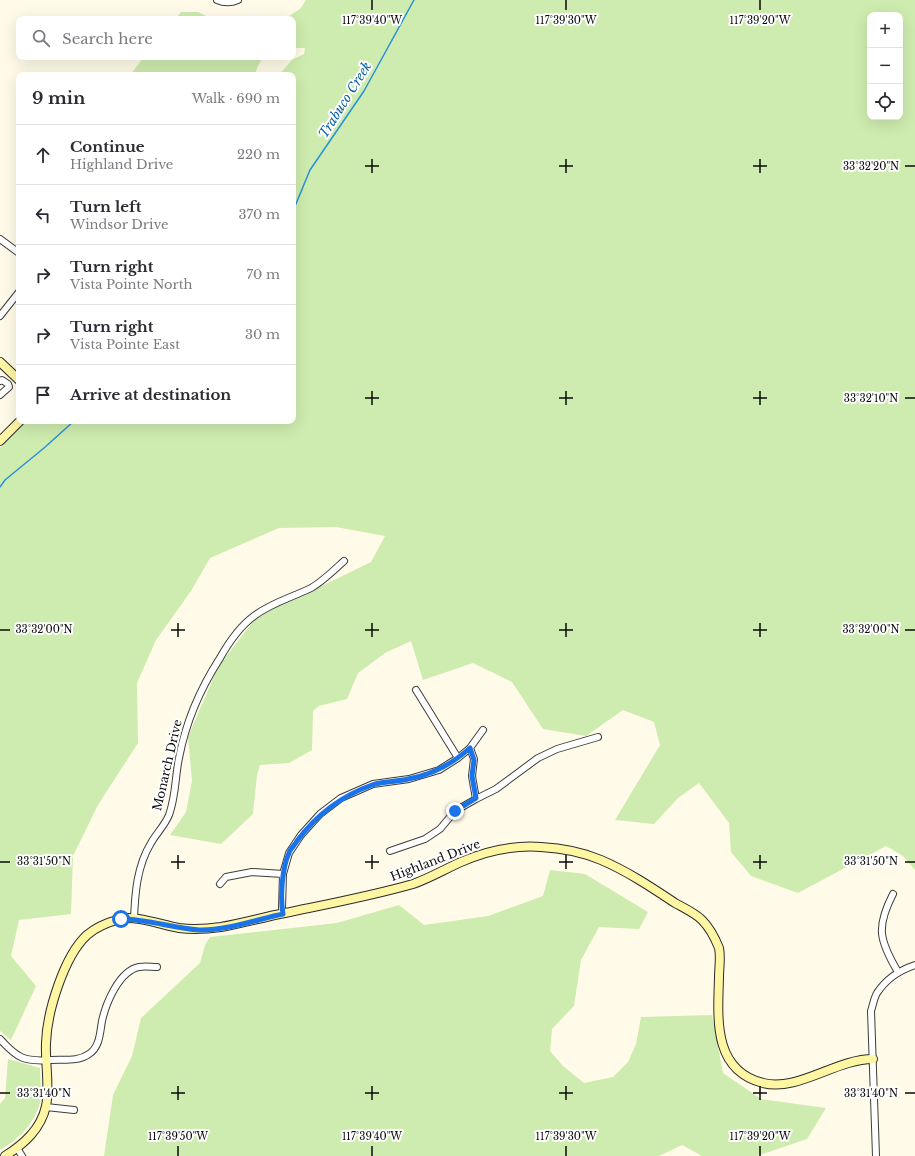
<!DOCTYPE html>
<meta charset="utf-8">
<style>
:root{--surface:#fff;--page:#f2f2f3;--text:#2b2b33;--muted:#7c7c81;--line:#e1e1e2}
body{margin:0;font-family:"Libre Baskerville",serif;background:var(--page);color:var(--text)}
.controls{position:absolute;right:12px;top:12px;display:grid;overflow:hidden;border-radius:8px;box-shadow:0 4px 16px #0002}
.controls button{width:36px;height:36px;display:grid;place-items:center;padding:0;border:0;border-bottom:1px solid var(--line);background:var(--surface);color:var(--text);font:20px sans-serif}
.stop{position:absolute;width:12px;height:12px;margin:-9px;border:3px solid #1a73e8;border-radius:50%;background:#fff}
.stop.end{background:#1a73e8;border-color:#fff;box-shadow:0 1px 4px #0008}
.list{margin:0;padding:0;list-style:none}
h2{display:flex;justify-content:space-between;align-items:center;height:52px;margin:0;padding:0 16px;font-size:17px}
h2 small{font-size:13px;font-weight:400;color:var(--muted)}
.list li{display:grid;grid-template-columns:26px 1fr auto;gap:12px;align-items:center;box-sizing:border-box;height:60px;padding:0 16px;border-top:1px solid var(--line)}
.list b{display:block;font-size:15px;white-space:nowrap}
.list p{margin:0;font-size:13px;white-space:nowrap;color:var(--muted)}
.list em{font-size:13px;font-style:normal;color:var(--muted)}
.icon{flex:none;width:22px;height:22px;fill:none;stroke:currentColor;stroke-width:2;stroke-linecap:round;stroke-linejoin:round}
.map{position:relative;flex:none;width:915px;height:1156px;overflow:hidden}
.search{position:absolute;background:var(--surface);box-shadow:0 4px 16px #0002;left:16px;top:16px;width:280px;height:44px;display:flex;align-items:center;gap:10px;box-sizing:border-box;padding:0 14px;border-radius:8px;color:var(--muted);font-size:15px}
.panel{position:absolute;background:var(--surface);box-shadow:0 4px 16px #0002;left:16px;top:72px;width:280px;height:352px;border-radius:8px}
.map>svg:first-child{display:block}
.green{fill:#ceecaf;fill-rule:evenodd}
.lines{fill:none;stroke-linecap:round;stroke-linejoin:round}
.stream{stroke:#2991d8;stroke-width:1.5}
.street-casing{stroke:#3d3d3d;stroke-width:8}
.secondary-casing{stroke:#2c2c2c;stroke-width:10}
.street{stroke:#fff;stroke-width:6}
.secondary{stroke:#fff6a3;stroke-width:8}
.route{stroke:#1a73e8;stroke-width:5}
.ticks{fill:none;stroke:#0a0a0a;stroke-width:1.5}
.labels{text-anchor:middle;dominant-baseline:central;stroke-width:4;stroke-linejoin:round;paint-order:stroke}
.street-label{font-size:12px;fill:#0a0a0a;stroke:#fff}
.water-label{font-size:13px;font-style:italic;fill:#0b60a4;stroke:#fff}
.ticks-label{font-size:10px;text-anchor:middle;fill:#0a0a0a;stroke:#fff;stroke-width:4;stroke-linejoin:round;paint-order:stroke}
</style>
<div class="map">
<svg width="915" height="1156" viewBox="0 0 915 1156">
<rect width="100%" height="100%" fill="#fffbe8"/>
<path class="green" d="M306 0H915V870L903 856 886 846 798 893 751 876 731 852 729 823 699 783 678 798 654 824 615 820 660 745 654 722 623 710 586 736 543 729 512 682 473 663 423 680 411 641 385 653 358 673 347 699 319 706 313 711 312 750 289 763 260 765 257 775 253 814 221 844 170 835 186 812 192 781 188 737 218 667 261 611 295 599 371 562 385 536 336 527 279 528 210 558 191 591 156 640 137 683 138 743 98 805 73 856 71 914 19 920 11 956 36 986 11 1040 0 1031V448L8 438 27 421H293V75H279L292 60 304 54 305 48H293V19H285L301 8ZM870 15H900V117H870Z
M181 12H198L212 19H176Z
M144 57H263L257 68 255 75H130Z
M550 870 585 874 648 912 639 929 599 927 581 960 574 1006 552 1029 550 1051 563 1066 584 1083 613 1077 628 1062 636 1044 641 1017 712 1015 723 1073 761 1099 826 1108 807 1139 757 1156H702L682 1145 659 1156H104L113 1095 132 1056 141 1018 200 963 205 945 210 937 337 923 399 905 424 925 488 916 543 896Z
M8 1059 40 1068C40 1077 42 1094 40 1103 34 1124 19 1139 0 1150V1104L5 1098Z"/>
<g class="lines">
<path class="stream" d="M293 211 310 170 364 91 414 0
M0 487 5 480 44 448 74 421"/>
<g class="street-casing">
<path id="street" d="M217 0C224 3 231 3 238 0
M0 239 19 253
M0 316 19 292
M0 381 2 380 8 384 9 387 0 395
M416 690 458 758
M470 748 474 759 472 776 476 799
M390 851 425 839 440 829 455 811 476 799 496 789 538 758 557 749 598 737
M220 884 226 877 252 872 283 874
M893 894C876 927 879 940 898 972
M283 913 282 908 283 874 289 853 301 835 320 814 341 798 373 784 409 779 439 770 458 758 470 748 483 730
M134 919C135 893 137 866 151 843 156 834 165 825 169 815 176 796 175 777 179 758 186 721 200 689 220 658 229 642 239 627 254 616 271 603 290 598 309 589 320 584 334 570 344 561
M0 1039C17 1058 24 1062 51 1060 63 1059 78 1062 89 1054 100 1047 100 1032 102 1021 106 1003 119 971 139 967 144 966 152 967 157 967
M46 1107 74 1110
M17 1148 22 1156
M876 1156 871 1011C873 1005 874 998 877 993 886 979 900 970 915 965"/>
</g>
<g class="secondary-casing">
<path id="secondary" d="M0 362 19 380
M0 441 20 421
M5 1156C24 1144 41 1129 46 1106 50 1089 45 1062 46 1043 47 1012 64 956 87 935 96 927 109 922 120 919 136 915 162 925 179 928 194 930 207 929 221 927 243 923 264 917 285 913 328 904 371 896 413 884 430 878 445 869 461 862 486 851 513 845 541 847 561 848 582 852 601 860 627 871 651 887 675 903 684 908 695 913 702 920 710 928 715 938 719 948 721 957 719 968 719 977 718 1017 712 1070 763 1083 798 1092 836 1059 873 1059"/>
</g>
<use href="#street" class="street"/>
<use href="#secondary" class="secondary"/>
</g>
<g class="lines">
<path class="route" d="M121 919C147 919 173 928 199 930 224 931 259 919 283 914 280 897 282 868 289 853 290 849 295 845 297 841 317 814 341 796 372 785 383 781 396 782 408 779 432 775 452 764 470 748L474 760 472 776 476 798 455 811"/>
</g>
<path class="ticks" d="M372 0V10M566 0V10M760 0V10M372 159V173M566 159V173M760 159V173M365 166H379M559 166H573M753 166H767M905 166H915M372 391V405M566 391V405M760 391V405M365 398H379M559 398H573M753 398H767M905 398H915M178 623V637M372 623V637M566 623V637M760 623V637M0 630H10M171 630H185M365 630H379M559 630H573M753 630H767M905 630H915M178 855V869M372 855V869M566 855V869M760 855V869M0 862H10M171 862H185M365 862H379M559 862H573M753 862H767M905 862H915M178 1086V1100M372 1086V1100M566 1086V1100M760 1086V1100M0 1093H10M171 1093H185M365 1093H379M559 1093H573M753 1093H767M905 1093H915M178 1146V1156M372 1146V1156M566 1146V1156M760 1146V1156"/>
<g class="labels">
<g class="street-label">
<text transform="translate(167 765) rotate(-77)">Monarch Drive</text>
<text transform="translate(435 860) rotate(-21)">Highland Drive</text>
</g>
<g class="water-label">
<text transform="translate(345 100) rotate(-58)">Trabuco Creek</text>
</g>
</g>
<g class="ticks-label">
<text x="372" y="24">117°39'40"W</text>
<text x="566" y="24">117°39'30"W</text>
<text x="760" y="24">117°39'20"W</text>
<text x="871" y="170">33°32'20"N</text>
<text x="871" y="402">33°32'10"N</text>
<text x="44" y="633">33°32'00"N</text>
<text x="871" y="633">33°32'00"N</text>
<text x="44" y="865">33°31'50"N</text>
<text x="871" y="865">33°31'50"N</text>
<text x="44" y="1097">33°31'40"N</text>
<text x="871" y="1097">33°31'40"N</text>
<text x="178" y="1140">117°39'50"W</text>
<text x="372" y="1140">117°39'40"W</text>
<text x="566" y="1140">117°39'30"W</text>
<text x="760" y="1140">117°39'20"W</text>
</g>
</svg>
<div class="controls">
<button>+</button>
<button>−</button>
<button><svg class="icon" aria-label="locate" viewBox="0 0 24 24"><circle cx="12" cy="12" r="6"/><path d="M12 2v4M12 18v4M2 12h4M18 12h4"/></svg></button>
</div>
<div class="stop" style="left:121px;top:919px"></div>
<div class="stop end" style="left:455px;top:811px"></div>
<div class="search"><svg class="icon" aria-label="search" viewBox="0 0 24 24"><circle cx="10" cy="10" r="6"/><path d="M15 15l6 6"/></svg>Search here</div>
<section class="panel">
<h2>9 min<small>Walk · 690 m</small></h2>
<ul class="list">
<li><svg class="icon" aria-label="ahead" viewBox="0 0 24 24"><path d="M12 20V5M6 11l6-6 6 6"/></svg><div><b>Continue</b><p>Highland Drive</p></div><em>220 m</em></li>
<li><svg class="icon" aria-label="left" viewBox="0 0 24 24"><path d="M17 20v-9H6M10 6l-5 5 5 5"/></svg><div><b>Turn left</b><p>Windsor Drive</p></div><em>370 m</em></li>
<li><svg class="icon" aria-label="right" viewBox="0 0 24 24"><path d="M7 20v-9h11M14 6l5 5-5 5"/></svg><div><b>Turn right</b><p>Vista Pointe North</p></div><em>70 m</em></li>
<li><svg class="icon" aria-label="right" viewBox="0 0 24 24"><path d="M7 20v-9h11M14 6l5 5-5 5"/></svg><div><b>Turn right</b><p>Vista Pointe East</p></div><em>30 m</em></li>
<li><svg class="icon" aria-label="arrive" viewBox="0 0 24 24"><path d="M6 21V4h12l-3 4 3 4H6"/></svg><div><b>Arrive at destination</b></div></li>
</ul>
</section>
</div>
